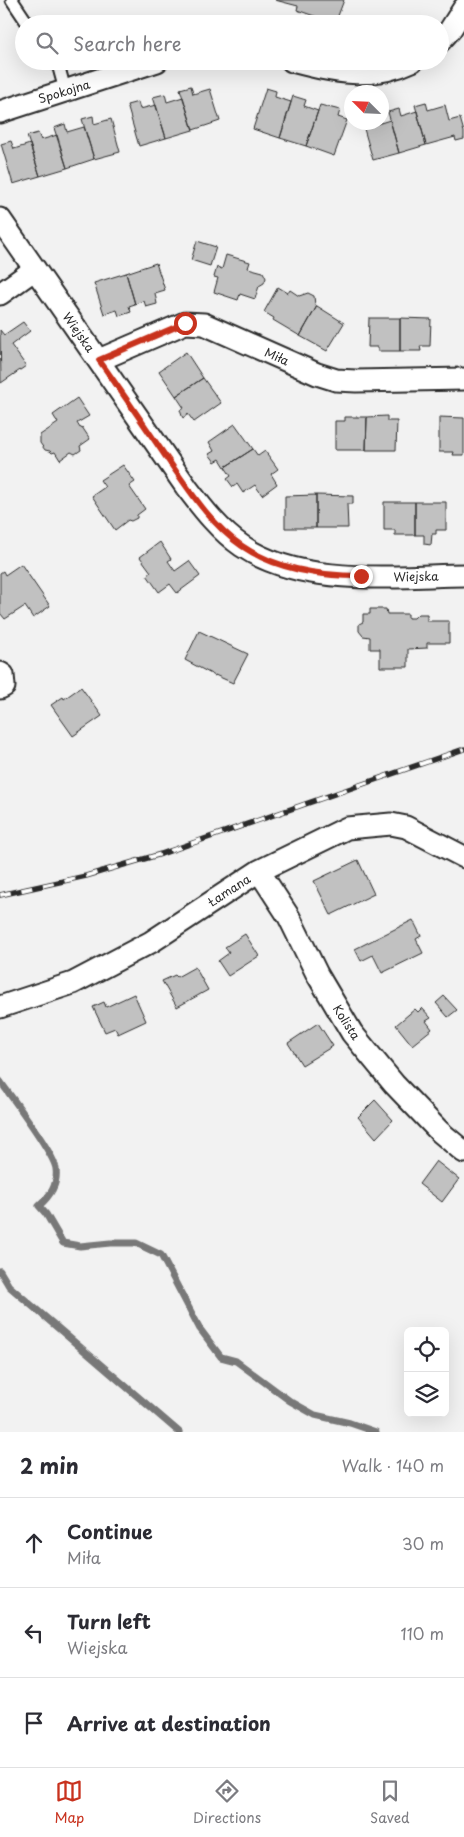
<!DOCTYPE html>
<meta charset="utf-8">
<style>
:root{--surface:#fff;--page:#f2f2f3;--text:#2b2b33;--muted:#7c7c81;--line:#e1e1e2;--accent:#c8321e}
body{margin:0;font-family:"Playpen Sans",sans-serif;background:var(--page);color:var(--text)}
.controls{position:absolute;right:15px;bottom:15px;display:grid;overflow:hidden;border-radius:8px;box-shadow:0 5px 20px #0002}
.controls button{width:45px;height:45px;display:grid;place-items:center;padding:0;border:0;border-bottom:1px solid var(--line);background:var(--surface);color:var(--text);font:25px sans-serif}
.compass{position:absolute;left:344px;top:85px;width:45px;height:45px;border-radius:50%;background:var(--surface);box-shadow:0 5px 20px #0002;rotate:294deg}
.stop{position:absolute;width:15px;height:15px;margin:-11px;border:4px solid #c8321e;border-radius:50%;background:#fff}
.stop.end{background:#c8321e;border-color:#fff;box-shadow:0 1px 5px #0008}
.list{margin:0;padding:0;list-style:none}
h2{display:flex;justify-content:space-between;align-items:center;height:65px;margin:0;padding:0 20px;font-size:21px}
h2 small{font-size:16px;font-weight:400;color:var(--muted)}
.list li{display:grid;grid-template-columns:32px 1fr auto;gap:15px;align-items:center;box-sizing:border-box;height:90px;padding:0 20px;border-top:1px solid var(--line)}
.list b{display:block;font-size:19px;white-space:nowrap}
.list p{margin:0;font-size:16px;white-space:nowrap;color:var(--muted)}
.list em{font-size:16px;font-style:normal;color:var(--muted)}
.icon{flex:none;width:28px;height:28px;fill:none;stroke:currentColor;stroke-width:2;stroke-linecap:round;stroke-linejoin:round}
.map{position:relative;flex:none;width:464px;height:1432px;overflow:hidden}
.search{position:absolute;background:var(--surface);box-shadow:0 5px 20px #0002;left:15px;right:15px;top:15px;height:55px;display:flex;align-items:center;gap:12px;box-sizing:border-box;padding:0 18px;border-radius:28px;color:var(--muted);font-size:19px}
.sheet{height:335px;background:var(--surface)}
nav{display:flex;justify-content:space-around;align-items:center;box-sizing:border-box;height:70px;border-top:1px solid var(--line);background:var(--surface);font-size:14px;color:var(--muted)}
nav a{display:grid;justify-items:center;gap:2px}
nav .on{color:var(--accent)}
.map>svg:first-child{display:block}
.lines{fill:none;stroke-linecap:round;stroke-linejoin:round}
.stream{stroke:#787878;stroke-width:7}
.building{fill:#c1c1c1;stroke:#2b2b2b}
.service-casing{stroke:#2b2b2b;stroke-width:15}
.minor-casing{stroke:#2b2b2b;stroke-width:25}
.service{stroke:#fff;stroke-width:11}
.minor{stroke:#fff;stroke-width:21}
.rail-casing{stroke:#2b2b2b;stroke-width:5.5}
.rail{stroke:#fff;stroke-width:4;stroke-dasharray:11;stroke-linecap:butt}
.route{stroke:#c8321e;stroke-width:6}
.labels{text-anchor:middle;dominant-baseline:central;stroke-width:4;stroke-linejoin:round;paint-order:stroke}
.street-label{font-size:12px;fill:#2b2b2b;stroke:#fff}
</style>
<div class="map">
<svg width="464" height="1432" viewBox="0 0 464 1432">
<rect width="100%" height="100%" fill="#f2f2f2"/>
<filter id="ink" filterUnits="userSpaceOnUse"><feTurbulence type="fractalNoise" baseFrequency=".02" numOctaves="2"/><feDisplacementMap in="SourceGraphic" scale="10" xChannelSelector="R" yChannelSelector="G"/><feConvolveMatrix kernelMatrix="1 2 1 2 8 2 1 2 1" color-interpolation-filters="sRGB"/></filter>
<g filter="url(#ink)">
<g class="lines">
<path class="stream" d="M0 1081C12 1098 54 1153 56 1169 58 1185 50 1196 39 1206L46 1214 63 1243 80 1246 110 1243H136L161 1255 200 1329 221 1357 236 1361 290 1401 315 1415 350 1423 376 1432
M0 1271 9 1286 179 1432"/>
</g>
<path class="building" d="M275 0H344L336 21 324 17 323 19 297 10 298 6Z
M191 86 193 94 210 89 220 121 193 130 180 89Z
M266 88 276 91 275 97 291 102 280 138 253 129Z
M165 94 167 102 183 97 193 130 166 138 153 97Z
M293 96 306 100 304 106 318 111 306 146 280 138Z
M138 102 140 109 156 105 166 138 139 146 127 105Z
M426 102 428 110 445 105 449 121 460 118 464 132V139L456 141 455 137 426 145 415 105Z
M320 105 340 110 338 117 347 120 334 156 306 146Z
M399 109 401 116 417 111 426 145 399 153 388 112Z
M93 116 94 124 111 119 120 152 94 159 82 119Z
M390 120 399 153 373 160 362 122H373L374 125Z
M65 124 67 132 84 127 94 159 67 168 54 128Z
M38 133 41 140 57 135 67 168 40 176 27 136Z
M11 141 14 149 30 144 40 176 13 184 1 144Z
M197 241 216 247 210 266 191 260Z
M226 255 250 262 248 268 263 272 266 278 264 283 259 286 255 299 240 294 238 300 214 292 218 278 214 277 217 267 222 269Z
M156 263 165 290 155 293 157 304 146 307 144 301 135 304 126 273Z
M126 273 135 304 129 306 131 312 119 316 117 310 104 314 94 283Z
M278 287 288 293 290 290 299 296 308 293 314 296 315 305 317 306 300 336 273 320 274 318 264 312Z
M317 306 344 323 327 351 300 336Z
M369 318H400V351H378V347H368Z
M400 318 431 319 430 346H420L421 351H400Z
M23 322 30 331 11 345 26 366 1 383 0 330 4 335Z
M186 352 203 378 176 396 159 371Z
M203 378 221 403 194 422 188 414 183 418 182 416 180 410 184 408 176 396Z
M77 398 89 416 77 423 80 428 82 427 90 439 80 446 81 450 75 454 71 452 60 460 55 452 52 453 50 451 45 450 40 443V435L58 423 53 415Z
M387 416V421H397L396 450H366L367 417Z
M345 417H367L366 450H335V421H345Z
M439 417 464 418V455H453L454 452H439Z
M235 424 253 449 225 467 220 459 215 462 209 454 214 451 209 442Z
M253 449 258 456 265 451 278 469 271 474 277 484 262 495 255 485 243 493 237 484 233 487 227 479 231 476 225 467Z
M123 465 135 482 129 486 145 509 137 515V518L131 521 128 520 115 530 92 496 105 487 100 480Z
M316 495V528H285V496Z
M316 495 353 496V504H347L348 528H316Z
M384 502H415V535H395V530H384Z
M415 502H446V530H436V534H432L431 545 424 544V535H415Z
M160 542 171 559 168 561 175 571 189 561 200 576 177 593 170 584 159 592 147 575 151 572 140 557Z
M21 564 50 606 33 618 25 606 5 619 0 613V573L3 571 5 575Z
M370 609H386L387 614H408V618H414L418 614H427V621H449V643H427V648L408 649V667H380V649H370V637L363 636 359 631V624L363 622V614H370Z
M199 631 248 654 233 683 215 675V676L185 660Z
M81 687 102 716 73 736 51 705 63 697 64 699Z
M358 860 374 894 331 915 314 881Z
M413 920 421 936 416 939 423 953 382 973 373 955 361 961 355 949Z
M245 934 259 956 228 976 218 961 229 953 225 947Z
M195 967 208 990 177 1007 162 981 175 975 177 977Z
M134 994 146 1021 118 1034 115 1028 105 1032 93 1007 104 1002 106 1007Z
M444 996 457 1010 448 1017 436 1003Z
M422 1008 431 1018 426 1021 432 1029 412 1045 396 1025 415 1009 418 1012Z
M318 1023 333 1046 302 1065 288 1043Z
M375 1100 393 1120 376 1138 358 1117Z
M436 1161 459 1179 442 1202 419 1184Z"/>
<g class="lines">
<g class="service-casing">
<path id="service" d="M12 0 28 24
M54 61 59 68 65 90"/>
</g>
<g class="minor-casing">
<path id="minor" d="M440 41 450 30 464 8
M292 61C335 72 370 81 412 61
M0 112 157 61
M0 219 187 488C203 509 220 531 242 546 302 587 394 576 464 575
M0 294 35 269
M99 360 185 323 204 324 317 374 336 380 356 381 464 379
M0 673 3 675 4 686 0 688
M259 871 289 917 317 974 352 1033 394 1084 439 1131 464 1152
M0 1007 73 983 151 942 259 871 347 828 391 824 406 827 464 857"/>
</g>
<use href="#service" class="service"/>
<use href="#minor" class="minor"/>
<g class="rail-casing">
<path id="rail" d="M0 895 86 876 161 854 464 749"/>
</g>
<use href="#rail" class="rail"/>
</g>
</g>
<g class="lines" filter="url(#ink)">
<path class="route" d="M185 323 99 360C122 392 144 425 166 457 188 488 210 524 242 546 277 570 320 576 361 576"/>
</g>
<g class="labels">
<g class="street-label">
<text transform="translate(64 91) rotate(-17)">Spokojna</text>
<text transform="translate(79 332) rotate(55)">Wiejska</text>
<text transform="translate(277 356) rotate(24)">Miła</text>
<text transform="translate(416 576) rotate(-1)">Wiejska</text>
<text transform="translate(229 890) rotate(-33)">Łamana</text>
<text transform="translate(347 1022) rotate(57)">Kolista</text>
</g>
</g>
</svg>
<div class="controls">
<button><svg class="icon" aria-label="locate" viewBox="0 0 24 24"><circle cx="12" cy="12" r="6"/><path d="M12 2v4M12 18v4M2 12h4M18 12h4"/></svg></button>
<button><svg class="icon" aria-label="layers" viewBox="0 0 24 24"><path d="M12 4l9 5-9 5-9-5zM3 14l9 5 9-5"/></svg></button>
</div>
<svg class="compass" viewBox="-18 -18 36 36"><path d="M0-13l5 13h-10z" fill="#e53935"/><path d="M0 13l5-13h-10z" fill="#7c7c81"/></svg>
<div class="stop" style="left:185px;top:323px"></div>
<div class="stop end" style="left:361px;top:576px"></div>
<div class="search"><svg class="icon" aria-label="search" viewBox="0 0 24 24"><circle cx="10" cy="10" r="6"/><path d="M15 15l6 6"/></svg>Search here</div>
</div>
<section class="sheet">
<h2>2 min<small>Walk · 140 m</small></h2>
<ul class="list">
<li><svg class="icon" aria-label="ahead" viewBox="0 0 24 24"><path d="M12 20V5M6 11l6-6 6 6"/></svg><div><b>Continue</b><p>Miła</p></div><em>30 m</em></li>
<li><svg class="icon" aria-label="left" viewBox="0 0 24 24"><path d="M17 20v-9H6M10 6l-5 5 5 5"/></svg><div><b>Turn left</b><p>Wiejska</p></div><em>110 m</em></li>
<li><svg class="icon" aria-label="arrive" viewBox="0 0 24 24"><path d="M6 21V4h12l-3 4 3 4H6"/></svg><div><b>Arrive at destination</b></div></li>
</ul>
</section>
<nav>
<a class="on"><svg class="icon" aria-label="map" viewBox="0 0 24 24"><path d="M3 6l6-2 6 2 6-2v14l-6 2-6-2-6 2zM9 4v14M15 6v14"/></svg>Map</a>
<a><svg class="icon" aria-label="directions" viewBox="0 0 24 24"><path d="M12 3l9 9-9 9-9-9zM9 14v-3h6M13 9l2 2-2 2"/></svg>Directions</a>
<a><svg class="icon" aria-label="saved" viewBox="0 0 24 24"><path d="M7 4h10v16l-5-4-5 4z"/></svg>Saved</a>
</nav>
